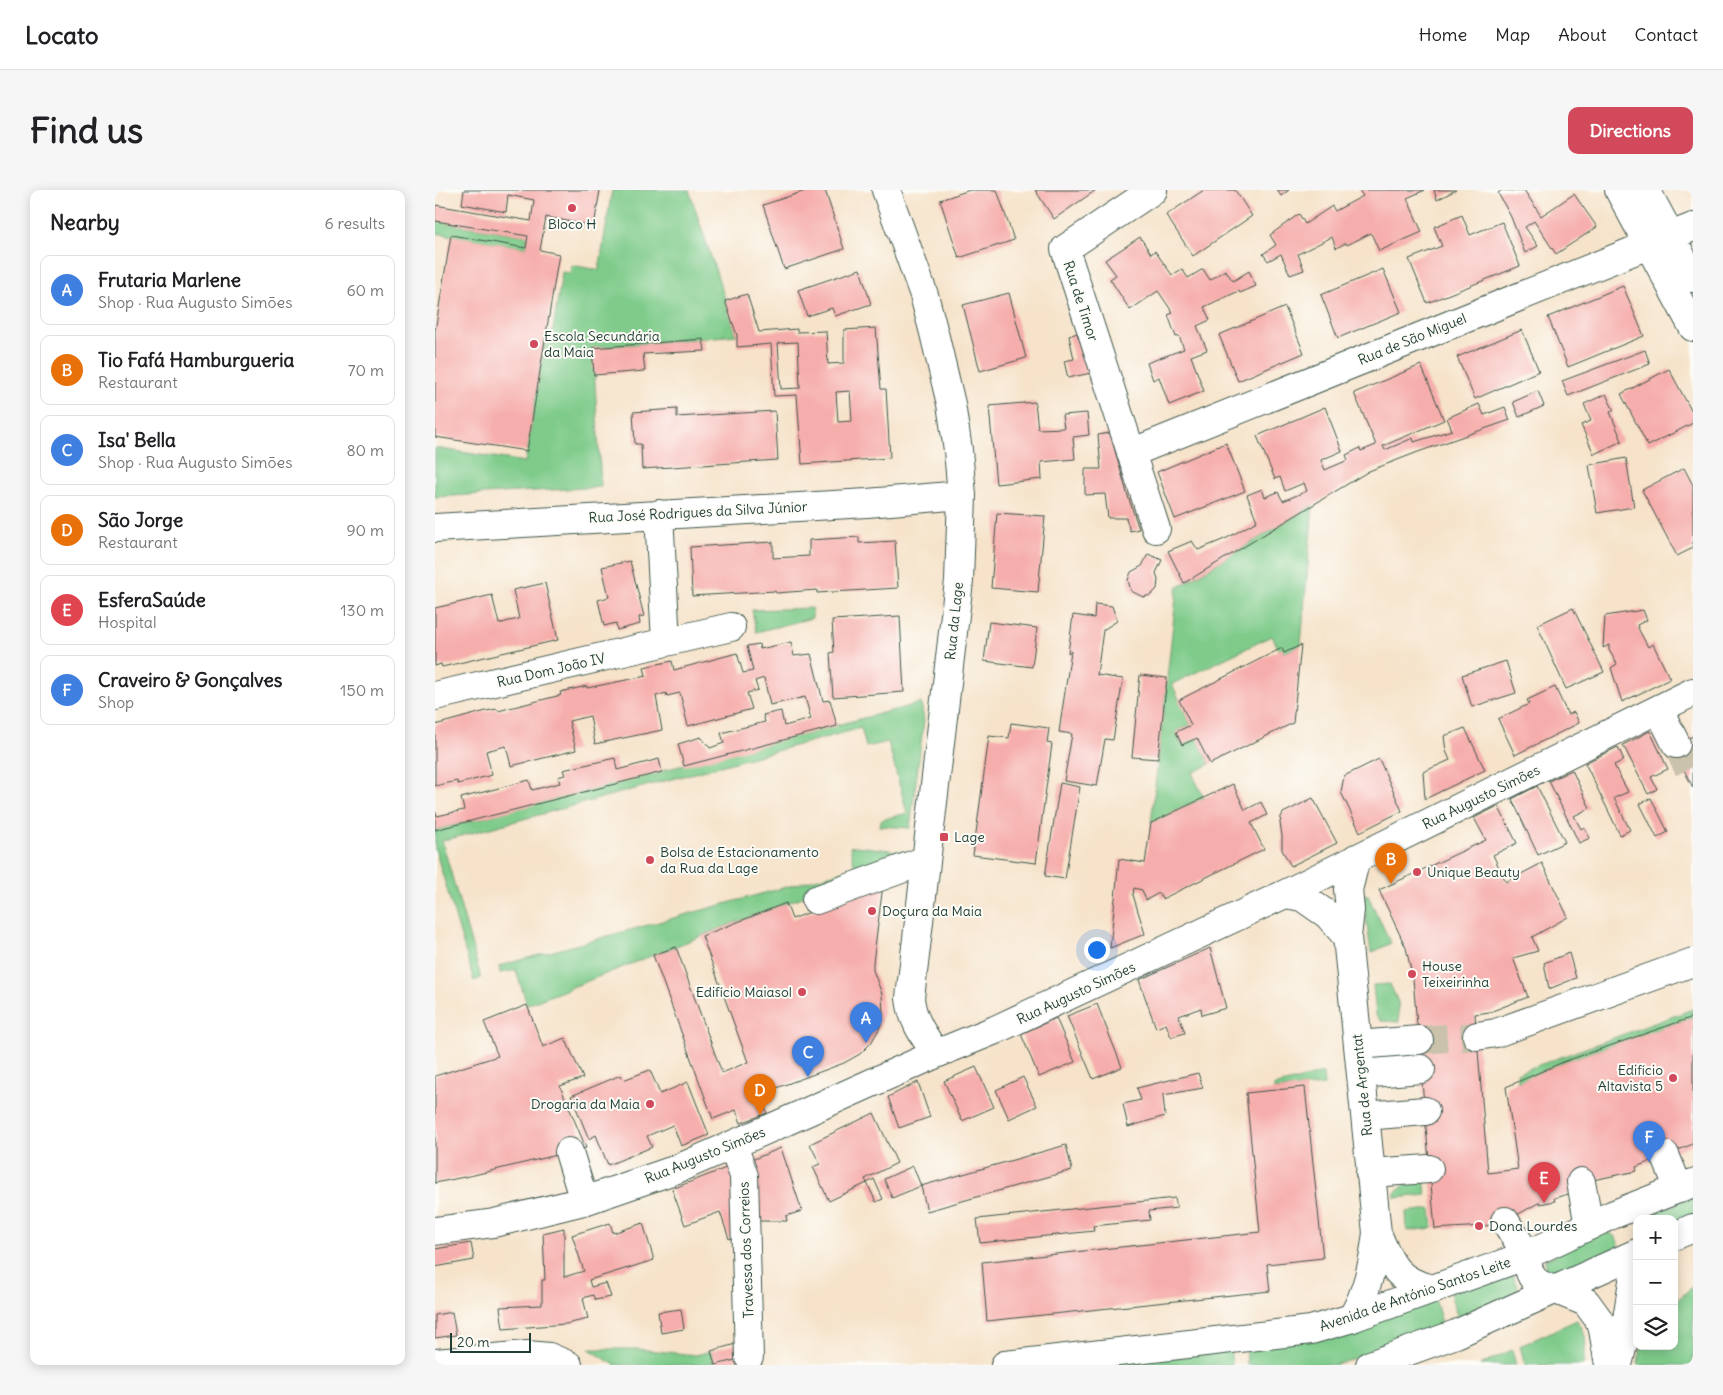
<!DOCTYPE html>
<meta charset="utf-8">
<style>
:root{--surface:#fff;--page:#f6f6f6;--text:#202124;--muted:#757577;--line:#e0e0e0;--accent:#d1495b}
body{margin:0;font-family:Delius,sans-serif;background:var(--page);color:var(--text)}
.controls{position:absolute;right:15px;bottom:15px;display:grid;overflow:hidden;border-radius:10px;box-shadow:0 2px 12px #0003}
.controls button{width:45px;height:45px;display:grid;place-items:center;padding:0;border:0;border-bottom:1px solid var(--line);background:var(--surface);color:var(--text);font:25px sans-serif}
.scale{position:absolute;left:15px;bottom:12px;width:81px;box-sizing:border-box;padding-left:5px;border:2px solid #1f3d34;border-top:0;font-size:14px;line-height:18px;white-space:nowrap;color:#1f3d34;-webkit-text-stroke:4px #fdfcf7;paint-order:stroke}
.you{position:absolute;left:661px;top:759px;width:18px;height:18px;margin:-12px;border:4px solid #fff;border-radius:50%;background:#1a73e8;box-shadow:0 0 0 8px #1a73e833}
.badge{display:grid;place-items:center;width:32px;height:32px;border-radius:50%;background:var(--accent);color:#fff;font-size:16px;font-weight:700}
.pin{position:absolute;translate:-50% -41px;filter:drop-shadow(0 1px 2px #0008)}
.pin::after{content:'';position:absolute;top:26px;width:18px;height:15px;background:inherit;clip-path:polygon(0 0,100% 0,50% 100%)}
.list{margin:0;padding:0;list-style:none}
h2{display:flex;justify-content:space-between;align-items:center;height:65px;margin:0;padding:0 20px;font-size:21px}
h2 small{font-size:16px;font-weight:400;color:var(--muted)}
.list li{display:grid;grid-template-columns:32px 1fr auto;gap:15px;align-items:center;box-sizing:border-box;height:70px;margin:0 10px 10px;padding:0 10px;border:1px solid var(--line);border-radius:10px}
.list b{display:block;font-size:19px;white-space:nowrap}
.list p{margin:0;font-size:16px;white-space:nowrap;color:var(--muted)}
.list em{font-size:16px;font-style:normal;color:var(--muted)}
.icon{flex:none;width:28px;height:28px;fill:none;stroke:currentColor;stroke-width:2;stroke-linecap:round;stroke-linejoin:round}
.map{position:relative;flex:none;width:1258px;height:1175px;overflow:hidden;border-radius:10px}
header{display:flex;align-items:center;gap:30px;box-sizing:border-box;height:70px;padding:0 25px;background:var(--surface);border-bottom:1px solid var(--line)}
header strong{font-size:24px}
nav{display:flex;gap:28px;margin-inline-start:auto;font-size:18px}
.intro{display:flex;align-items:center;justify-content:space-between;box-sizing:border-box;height:120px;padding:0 30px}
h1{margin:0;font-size:35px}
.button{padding:12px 22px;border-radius:10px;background:var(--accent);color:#fff;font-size:18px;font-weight:700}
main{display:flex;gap:30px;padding:0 30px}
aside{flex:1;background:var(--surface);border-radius:10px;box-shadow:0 2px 12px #0003}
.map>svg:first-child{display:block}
.green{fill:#7ecb8a;stroke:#4e845f}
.building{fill:#f6aeac;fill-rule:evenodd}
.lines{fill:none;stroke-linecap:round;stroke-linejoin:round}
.minor-tunnel{stroke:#cbc2ac;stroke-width:28;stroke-dasharray:28 14;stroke-linecap:butt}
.minor-casing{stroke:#3f564a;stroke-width:30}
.major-casing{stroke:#3f564a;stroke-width:30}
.minor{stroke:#fff;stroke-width:28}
.major{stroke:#fff;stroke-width:28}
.poi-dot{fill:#d1495b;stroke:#fdfcf7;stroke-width:2}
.labels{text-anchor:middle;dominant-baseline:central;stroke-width:4;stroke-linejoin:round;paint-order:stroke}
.poi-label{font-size:14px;fill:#1f3d34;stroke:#fdfcf7;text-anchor:start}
.street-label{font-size:14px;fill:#1f3d34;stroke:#fdfcf7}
</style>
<header>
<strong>Locato</strong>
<nav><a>Home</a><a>Map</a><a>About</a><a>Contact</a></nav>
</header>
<div class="intro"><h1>Find us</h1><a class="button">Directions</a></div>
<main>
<aside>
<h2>Nearby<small>6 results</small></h2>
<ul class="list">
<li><span class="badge" style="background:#3f7fe0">A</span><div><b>Frutaria Marlene</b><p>Shop · Rua Augusto Simões</p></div><em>60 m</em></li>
<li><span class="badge" style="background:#e8710a">B</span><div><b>Tio Fafá Hamburgueria</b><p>Restaurant</p></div><em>70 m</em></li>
<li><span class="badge" style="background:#3f7fe0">C</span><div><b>Isa' Bella</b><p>Shop · Rua Augusto Simões</p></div><em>80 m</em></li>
<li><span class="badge" style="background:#e8710a">D</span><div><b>São Jorge</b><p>Restaurant</p></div><em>90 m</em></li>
<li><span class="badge" style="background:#e0444e">E</span><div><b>EsferaSaúde</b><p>Hospital</p></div><em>130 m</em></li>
<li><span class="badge" style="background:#3f7fe0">F</span><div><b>Craveiro &amp; Gonçalves</b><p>Shop</p></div><em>150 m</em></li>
</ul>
</aside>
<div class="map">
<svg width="1258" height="1175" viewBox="0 0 1258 1175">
<rect width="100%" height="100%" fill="#fdfcf7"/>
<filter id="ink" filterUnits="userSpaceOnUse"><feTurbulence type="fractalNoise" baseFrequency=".02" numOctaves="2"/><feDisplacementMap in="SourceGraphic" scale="10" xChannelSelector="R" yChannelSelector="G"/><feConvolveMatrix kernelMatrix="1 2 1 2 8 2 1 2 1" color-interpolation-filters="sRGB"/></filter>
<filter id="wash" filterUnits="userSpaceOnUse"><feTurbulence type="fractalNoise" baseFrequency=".0096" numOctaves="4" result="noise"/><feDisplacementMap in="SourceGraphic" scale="20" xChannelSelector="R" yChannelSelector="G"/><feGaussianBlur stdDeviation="1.12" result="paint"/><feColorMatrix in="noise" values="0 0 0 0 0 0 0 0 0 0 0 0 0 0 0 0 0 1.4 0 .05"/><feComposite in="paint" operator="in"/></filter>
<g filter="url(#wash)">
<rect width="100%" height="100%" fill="#f6e3ca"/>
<path class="green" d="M177 0H254L302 145 158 158 166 297 0 307V258L90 272 110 147H117L127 82 135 83 136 75 164 80Z
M0 31 93 46 91 58 0 43Z
M878 315 866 455 849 463 847 459 844 460 837 446 737 494 756 535 741 542 747 554 762 548 775 574 757 583 769 608 716 633 742 398Z
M377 418V428L321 442 317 420Z
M486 513 489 530 475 638 445 636 446 630 472 623 453 552 431 557 426 538 7 651 46 788 39 791 0 659V640Z
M420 656 472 662V667L307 730 92 815 81 780 65 783 64 776 420 678 415 657Z
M932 704 956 753 936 763 928 706Z
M955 794 963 812 964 832 946 831 941 825 938 795Z
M1258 819V827L1128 872 1083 892 1082 883Z
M888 883 889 895 839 900V896Z
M989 988 991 1005 960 1008V1003L977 989Z
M1258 1007V1029L1239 1038V1029H1203Z
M996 1019 998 1038 972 1041 971 1022Z
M1169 1042C1179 1043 1183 1048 1184 1058L1129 1086 1118 1085 1110 1078V1070Z
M1075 1079 1081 1094 1087 1105 1024 1132 1015 1103Z
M1258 1096V1175H1202L1207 1156H1239V1113Z
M1000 1109 1009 1140 958 1158 899 1175H812L811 1157Z
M1142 1130C1154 1146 1151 1156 1148 1175H1090L1085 1156Z
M154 1159H202L261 1165 276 1161 280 1175H180Z
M795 1159 797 1175H652Z
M1077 1160 1081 1175H1045Z"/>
<g id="blocks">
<path class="building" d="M29 0H165L159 36 111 27 105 60 124 64 92 261 0 247V141L16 45 91 58 93 46 0 31V15L96 31 99 10 73 5 71 22 27 14Z
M373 0H390L409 59 349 79 328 15Z
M535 0H562L579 50 524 68 505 10Z
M600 0H661L619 29Z
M769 0H800L817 26 758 66 731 25Z
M842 0H854L846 6Z
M924 0H990L972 8 987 42 944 61 936 43 912 55 911 53 901 58 897 47 863 64 869 80 855 85 846 64 833 71 828 64 841 55 835 45 864 24 870 34 897 16 900 21 928 6Z
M999 0H1021L1002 10Z
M1067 0 1084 1 1089 0 1106 26 1139 4 1162 37 1121 64 1099 31 1090 37 1103 56 1090 63 1076 27 1063 3Z
M1027 25 1035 45 1067 32 1085 76 992 113 974 69 1007 56 999 37Z
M705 47 716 64 720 61 737 85 747 79 753 88 768 79 775 90 790 80 798 91 814 81 821 96 805 103 804 101 769 117 775 130 762 136 772 160 756 166 769 201 734 215 724 187 718 190 712 173 749 159 744 146 741 147 733 125 738 123 723 101 695 120 675 89 681 85 670 70Z
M425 79 436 114 400 126 397 118 372 126 363 100Z
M948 79 966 122 903 148 886 105Z
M1188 96 1209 146 1133 177 1113 127Z
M574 103 591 168 545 181 528 115Z
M312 104 324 142 362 139V142L391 141 393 174 409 173V140L441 138 446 199H451L455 268 367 274 362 205 339 206 336 154 302 157V145L290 111ZM363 152 365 198 346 199 343 153ZM415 201 417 231 403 232 401 202Z
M850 117 869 163 803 191 784 145Z
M1087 140 1104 181 1040 209 1022 167Z
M642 143 656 183 633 188 629 171 639 169 634 146Z
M268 149 270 161 208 164 210 181 159 185 157 158Z
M1210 160 1215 174 1133 206 1127 191Z
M986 175 1009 230 948 256 950 260 978 248 979 252 1017 240 1012 228 1044 214 1049 225 1070 217 1075 230 983 262 934 281 749 393 733 361 757 351 763 360 792 348 822 331 812 305 827 299 830 307 843 302 848 311 872 301 869 293 850 301 845 287 840 289 822 246 890 217 907 261 886 270 890 280 913 270 911 265 925 258 926 261 941 255 919 203Z
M1234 179 1258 224V233L1213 256 1186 204Z
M1103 201 1109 216 1084 227 1078 212Z
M1171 204 1179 221 1175 222 1187 251 1159 264 1146 235 1156 231 1149 214Z
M600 212 603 239 629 238 627 225 652 223 654 245 638 247 640 269 606 272 607 289 561 294 554 216Z
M242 219V227L340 221 343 270 207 279 206 254H200L198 222Z
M675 243 692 303 704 339 695 341 691 328H673L670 304 650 305V279H666L663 245Z
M791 253 810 301 740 329 722 282Z
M1191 268 1199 317 1162 323 1154 275Z
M1249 278 1258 295V358L1242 366 1207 300Z
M562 323 610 326 603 402 556 398Z
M424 347V353L460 351 463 398 382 403V400L341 403 340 401 257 406 255 357 338 352V368L374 366V350Z
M713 364 727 370 721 383 723 390 722 399 716 405 708 407 696 401 693 390 696 382 707 376Z
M195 371 209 426 204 427 205 434 182 440 181 433 169 436 163 410 174 407 167 377Z
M110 393 123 450 7 477 6 474 0 476V418L57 405 64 434 74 431 84 429 78 400Z
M660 414 677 416 682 431 668 440 662 485 688 489 678 550 670 549 662 596 629 591 637 544 624 542 636 461 633 463 638 425 659 428Z
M1138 418 1169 482 1131 499 1102 435Z
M1208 420 1212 430 1202 435 1204 440 1213 457 1218 454 1235 489 1187 512 1176 478 1182 474 1174 460V455L1168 458 1170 426Z
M465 426 469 502 398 507 395 463 399 462 397 430Z
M554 432 602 438 597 477 549 471Z
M356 452 359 466 376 464 388 511 395 510 402 536 249 576 243 554 266 547 275 558 289 553 286 543 330 532 328 525 346 521 349 536 376 529 370 507 335 515 329 488 320 491 323 500 312 503 317 519 253 536 245 503 232 506 231 503 221 506 227 540 160 554 155 526 134 531 141 560 76 576 71 556 51 561 57 585 23 594 22 591 0 596V535L51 521 62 519 63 521 126 505 125 502 152 496V498L211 486 209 477 237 471 239 480 302 463 308 483 318 481 312 456 324 454 325 459Z
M866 455 858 533 775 574 762 548 747 555 741 542 756 535 744 510 847 458 849 463Z
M1071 471 1081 503 1037 517 1027 485Z
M705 485 732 488 723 569 697 567Z
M1120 497 1133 525 1139 522 1144 533 1080 565 1063 529 1094 514 1092 510Z
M576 533 614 538 612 553 617 554 601 673 538 665 554 546 574 548Z
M1030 538 1050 580 990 609 988 582 1015 570 1011 561 1009 546Z
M1215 541 1233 579 1216 587 1222 599 1213 604 1188 555Z
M1258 546V598L1237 556Z
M1183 557 1189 570 1179 575 1193 602 1179 608 1195 640 1185 645 1150 573Z
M180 568 182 580 224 569 227 582 0 640V621L2 626 29 620 26 608 94 590 97 600 125 593 123 587 130 585 128 580Z
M944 569 967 621 925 642 906 602 909 586Z
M1137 580 1155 618 1139 626 1146 639 1149 637 1155 648 1144 653 1114 591Z
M625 593 645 597 630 689 610 686Z
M798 594 810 620 826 612 832 625 816 633 829 659 727 709 724 703 711 710 707 700 699 698 698 705 710 744 675 758 684 669 710 673 716 633Z
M1102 596 1130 652 1103 665 1077 609Z
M878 608 902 653 856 676 847 660V646L845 633 846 627 848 623Z
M1216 608 1233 642 1222 648 1205 614Z
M1063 616 1082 653 1058 665 1071 692 1107 673 1133 727 1097 747 1103 761 1078 768 1093 807 1055 822 1040 824 1053 983 1083 979 1071 897 1128 872 1258 827V954L1201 977 1202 981 1143 993 1144 1001 1119 1008 1120 1011 1105 1014V1012L1064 1035 1000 1039 978 789 971 758 944 700 1051 650 1039 628Z
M448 695 438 773V780L447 804 448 824 444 839 436 853 425 864 409 873 325 904 332 923 306 933 301 920 278 929 218 765 241 757 287 883 313 872 267 746 351 713 357 729Z
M775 758 791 818 767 825 766 818 744 826 750 843 736 847 731 834 721 838 704 790Z
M1134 763 1141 788 1114 799 1109 773Z
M662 814 687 877 658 889 632 826Z
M92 815 108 857 130 848 148 888 125 896 151 958 39 985 0 993V886L63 866 49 832Z
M621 828 640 872 604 887 586 844Z
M541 877 559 917 527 931 509 891Z
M215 880 225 904 253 892 274 945 246 956 238 935 212 946 217 957 173 975 161 945 154 949 136 906 186 885 188 890Z
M763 883 768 898 728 905 730 926 693 937 688 914 706 910 702 898Z
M588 887 602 916 574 929 561 900Z
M483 892 495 927 464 938 453 907Z
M870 897 888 1068 832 1074 835 1101 552 1131 547 1072 825 1042 811 903Z
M439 923 462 973 430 989 432 993 439 989 448 1009 441 1012 432 993 394 1011 378 977 385 974 375 954Z
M631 955 637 980 492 1021 486 996Z
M346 958 367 1021 351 1026 352 1031H318L314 971Z
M296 976 304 1046 294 1049 285 1022 250 1035 237 999Z
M478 976 486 996 457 1008 449 989Z
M740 1008 742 1018 714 1021 715 1030 658 1036 659 1041 545 1053 542 1029Z
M175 1033 178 1043 208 1033 219 1070 154 1090 156 1097 171 1093 176 1107 160 1110 158 1105 148 1108 153 1129 131 1134 68 1139 65 1117 107 1115V1090H110L108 1043 129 1038V1087L149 1081 137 1045Z
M36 1053 39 1070 0 1077V1059Z
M246 1119 249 1139 226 1143 223 1122Z
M17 1122 21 1145 0 1148V1125Z
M304 1153 308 1168 280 1175 276 1161Z"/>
</g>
</g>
<g filter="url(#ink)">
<use href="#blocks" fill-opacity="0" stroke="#3f564a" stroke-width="1"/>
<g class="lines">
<path class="minor-tunnel" d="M1241 554 1258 588
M984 850 1042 846"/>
<g class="minor-casing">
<path id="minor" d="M451 0 489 105 499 143 516 214 523 260 527 305 524 391 475 808C477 830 489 846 501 864
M718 0 630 59 721 339
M1184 0 1258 137
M1211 0 1258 88
M696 263 1258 37
M0 338 432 313 527 305
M231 452 296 437
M0 506 231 452 224 324
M1224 520 1241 554
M850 704 867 707 893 725 912 747
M381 710 491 670
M1042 846 1061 843 1258 772
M923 855 984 850
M926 884 986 879
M930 926 990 921
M298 955 309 986 314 1167
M134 962 149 1011
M1230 965 1244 999
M935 983 994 979
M1146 992 1154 1036
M1070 1031 1092 1065
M0 1041 59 1033 149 1011 242 979 345 934 501 864 560 840 850 704 1258 502
M942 1043C955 1075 963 1093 1000 1099
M1121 1100 1151 1112 1167 1134 1174 1175
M917 1128C933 1101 938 1073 942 1043L912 747 915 720 913 700 921 668
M1183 1175 1188 1154 1202 1066"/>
</g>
<g class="major-casing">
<path id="major" d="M1239 1046 1258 1038
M1092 1065C1093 1088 1099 1094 1121 1100
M0 1173 92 1165 114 1167 133 1175
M570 1175 876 1140 917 1128 1092 1065 1177 1025 1258 993
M935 1175 1021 1144 1202 1063"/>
</g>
<use href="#minor" class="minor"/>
<use href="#major" class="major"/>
</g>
</g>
<g class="poi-dot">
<circle cx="137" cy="18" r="5"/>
<circle cx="99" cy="154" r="5"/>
<rect x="504" y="642" width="10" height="10" rx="2.5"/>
<circle cx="215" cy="670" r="5"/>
<circle cx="982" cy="682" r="5"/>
<circle cx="437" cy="721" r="5"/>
<circle cx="977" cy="784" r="5"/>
<circle cx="367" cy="802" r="5"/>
<circle cx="1238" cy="888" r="5"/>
<circle cx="215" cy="914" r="5"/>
<circle cx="1044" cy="1036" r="5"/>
</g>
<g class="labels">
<g class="poi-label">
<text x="137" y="34" text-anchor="middle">Bloco H</text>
<text x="109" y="146">Escola Secundária<tspan x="109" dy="16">da Maia</tspan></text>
<text x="519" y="647">Lage</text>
<text x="225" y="662">Bolsa de Estacionamento<tspan x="225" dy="16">da Rua da Lage</tspan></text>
<text x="992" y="682">Unique Beauty</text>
<text x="447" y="721">Doçura da Maia</text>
<text x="987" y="776">House<tspan x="987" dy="16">Teixeirinha</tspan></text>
<text x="357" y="802" text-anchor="end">Edifício Maiasol</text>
<text x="1228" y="880" text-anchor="end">Edifício<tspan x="1228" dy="16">Altavista 5</tspan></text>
<text x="205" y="914" text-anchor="end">Drogaria da Maia</text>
<text x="1054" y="1036">Dona Lourdes</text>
</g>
<g class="street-label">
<text transform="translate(646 111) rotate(72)">Rua de Timor</text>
<text transform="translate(977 149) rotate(-22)">Rua de São Miguel</text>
<text transform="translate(263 322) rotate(-3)">Rua José Rodrigues da Silva Júnior</text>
<text transform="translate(519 431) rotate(-84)">Rua da Lage</text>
<text transform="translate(116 480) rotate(-13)">Rua Dom João IV</text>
<text transform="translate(1046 607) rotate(-26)">Rua Augusto Simões</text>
<text transform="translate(641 803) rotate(-25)">Rua Augusto Simões</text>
<text transform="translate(927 895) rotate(-96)">Rua de Argentat</text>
<text transform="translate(270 965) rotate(-22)">Rua Augusto Simões</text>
<text transform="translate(311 1060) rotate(-92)">Travessa dos Correios</text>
<text transform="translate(980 1104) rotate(-19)">Avenida de António Santos Leite</text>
</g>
</g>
</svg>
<div class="controls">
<button>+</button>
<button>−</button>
<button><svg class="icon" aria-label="layers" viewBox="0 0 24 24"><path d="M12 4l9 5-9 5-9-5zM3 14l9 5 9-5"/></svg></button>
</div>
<div class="scale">20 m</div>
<div class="you"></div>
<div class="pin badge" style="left:431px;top:853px;background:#3f7fe0">A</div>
<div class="pin badge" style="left:956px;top:694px;background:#e8710a">B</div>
<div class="pin badge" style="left:373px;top:887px;background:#3f7fe0">C</div>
<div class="pin badge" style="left:325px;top:925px;background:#e8710a">D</div>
<div class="pin badge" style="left:1109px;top:1013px;background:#e0444e">E</div>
<div class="pin badge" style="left:1214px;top:972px;background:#3f7fe0">F</div>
</div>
</main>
